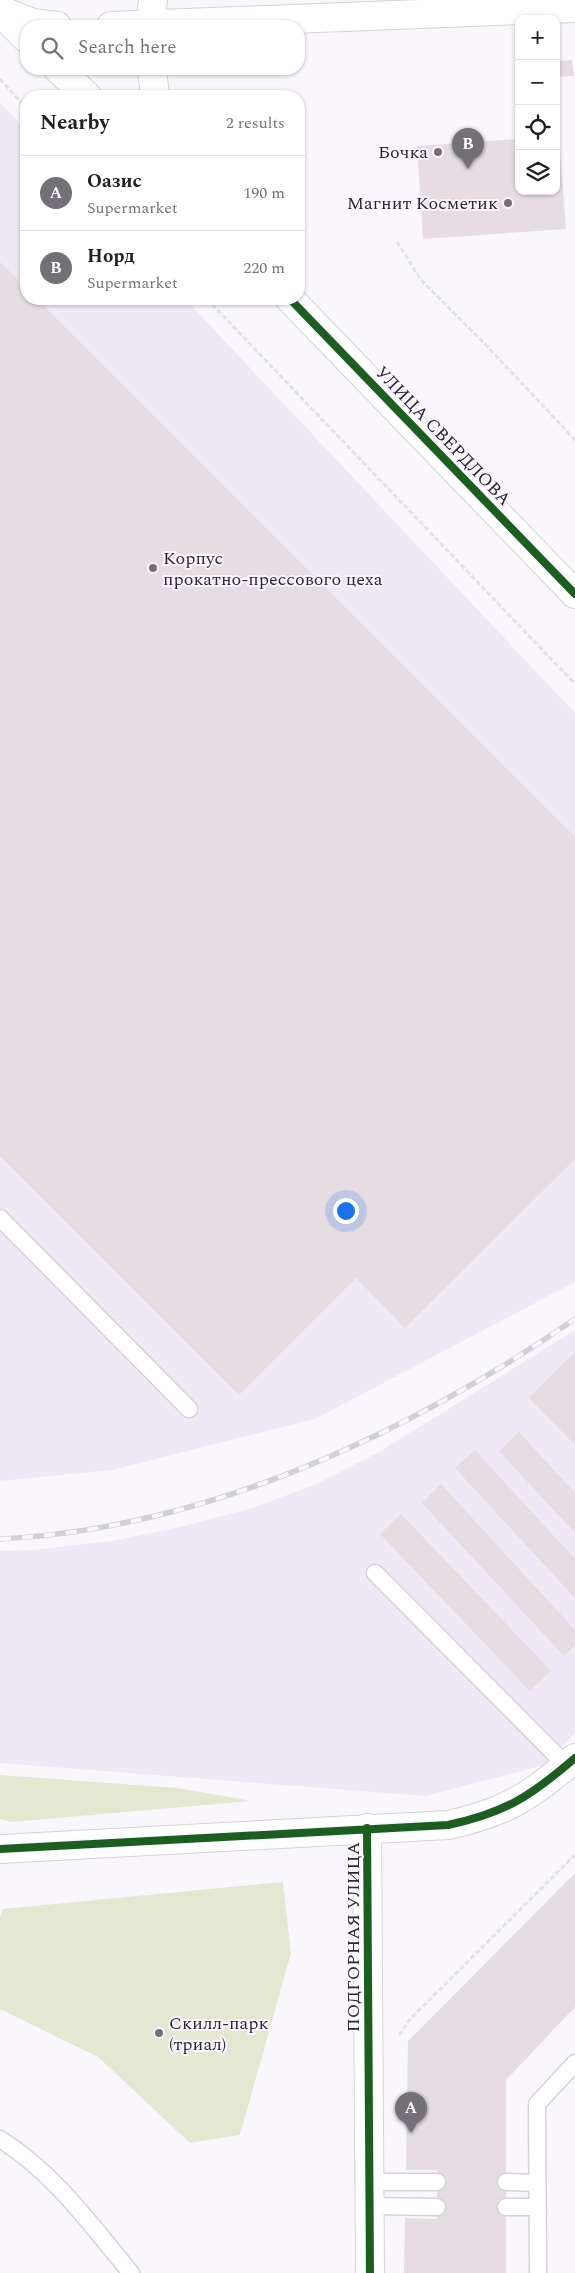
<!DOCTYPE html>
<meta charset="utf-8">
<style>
:root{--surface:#fff;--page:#f2f2f2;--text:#202124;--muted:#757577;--line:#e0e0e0;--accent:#747077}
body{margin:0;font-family:Spectral,serif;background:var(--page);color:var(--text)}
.controls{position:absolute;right:15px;top:15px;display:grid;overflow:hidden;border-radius:10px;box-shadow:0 1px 4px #0004}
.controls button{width:45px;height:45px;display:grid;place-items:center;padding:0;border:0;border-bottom:1px solid var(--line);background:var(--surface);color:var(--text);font:25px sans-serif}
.you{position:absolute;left:345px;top:1210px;width:18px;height:18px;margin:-12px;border:4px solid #fff;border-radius:50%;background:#1a73e8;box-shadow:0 0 0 8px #1a73e833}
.badge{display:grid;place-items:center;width:32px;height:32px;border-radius:50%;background:var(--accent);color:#fff;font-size:16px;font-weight:700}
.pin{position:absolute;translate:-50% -41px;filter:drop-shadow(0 1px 2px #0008)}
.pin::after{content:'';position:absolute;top:26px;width:18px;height:15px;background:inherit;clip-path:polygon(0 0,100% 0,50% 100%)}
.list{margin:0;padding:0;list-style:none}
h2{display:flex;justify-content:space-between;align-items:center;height:65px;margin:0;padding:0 20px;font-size:21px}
h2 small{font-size:16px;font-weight:400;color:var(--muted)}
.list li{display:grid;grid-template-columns:32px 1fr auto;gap:15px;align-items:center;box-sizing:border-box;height:75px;padding:0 20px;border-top:1px solid var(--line)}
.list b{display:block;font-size:19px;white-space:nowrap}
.list p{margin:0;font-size:16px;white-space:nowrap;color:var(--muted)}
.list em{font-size:16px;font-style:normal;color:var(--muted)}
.icon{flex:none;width:28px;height:28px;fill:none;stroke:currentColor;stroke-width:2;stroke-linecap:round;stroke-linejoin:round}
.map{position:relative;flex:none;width:575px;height:2273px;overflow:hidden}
.search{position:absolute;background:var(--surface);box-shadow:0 1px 4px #0004;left:20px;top:20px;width:285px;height:55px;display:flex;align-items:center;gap:12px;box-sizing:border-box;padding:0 18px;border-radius:20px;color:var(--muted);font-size:19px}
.panel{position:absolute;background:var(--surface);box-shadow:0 1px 4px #0004;left:20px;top:90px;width:285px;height:215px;border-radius:20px}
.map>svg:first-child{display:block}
.built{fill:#efe9f5}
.green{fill:#e4e8d2}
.building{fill:#e6dde3}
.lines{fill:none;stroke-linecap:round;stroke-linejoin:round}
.service-casing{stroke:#d6d2d9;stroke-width:19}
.minor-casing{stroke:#d6d2d9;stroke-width:30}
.tertiary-casing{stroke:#d6d2d9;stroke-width:30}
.secondary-casing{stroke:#d6d2d9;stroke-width:30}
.path{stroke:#e2e1e3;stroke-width:3;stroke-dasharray:5 2.5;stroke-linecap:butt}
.service{stroke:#fefeff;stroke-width:16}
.minor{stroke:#fefeff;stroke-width:28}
.tertiary{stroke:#fefeff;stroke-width:28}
.secondary{stroke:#fefeff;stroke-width:28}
.rail-casing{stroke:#d1d0d2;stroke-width:5.5}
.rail{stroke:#faf5fe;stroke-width:4;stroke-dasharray:11;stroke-linecap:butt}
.cycleway-casing{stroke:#faf5fe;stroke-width:11}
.cycleway{stroke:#1b5e20;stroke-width:8}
.poi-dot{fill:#747077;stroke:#faf5fe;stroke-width:2}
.labels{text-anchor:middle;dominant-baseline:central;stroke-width:4;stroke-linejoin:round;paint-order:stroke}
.poi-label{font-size:18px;fill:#2c2830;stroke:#faf5fe;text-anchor:end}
.street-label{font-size:18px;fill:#2c2830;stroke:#faf5fe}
</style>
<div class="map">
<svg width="575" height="2273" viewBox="0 0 575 2273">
<rect width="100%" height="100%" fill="#faf7fc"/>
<path class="built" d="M0 102 26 130V299H185L575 713V1282L315 1419 112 1470 0 1481Z
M575 1330V1733L545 1765 425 1796 0 1763V1551L32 1550 112 1541 180 1527 249 1509 314 1485 379 1452Z"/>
<path class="green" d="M0 1775 178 1788 251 1801 11 1822 0 1819Z
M283 1882 291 1953 240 2135 190 2143 98 2057 0 2009V1918L3 1909Z"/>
<path class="building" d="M572 60 574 76 556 77V61Z
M556 137H559L566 229 423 239 417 146 519 139V191H556Z
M0 262 26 288V299H37L575 837V1159L405 1328 356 1278 239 1395 0 1156Z
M575 1352V1445L529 1398Z
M519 1432 575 1493V1533L499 1451Z
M475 1450 575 1559V1598L455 1468Z
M441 1484 575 1630V1645L564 1656 422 1503Z
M401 1514 551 1671 530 1691 380 1534Z
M575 1873V2007L506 2080V2273H404L405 2218 437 2219V2170H406L408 2041Z"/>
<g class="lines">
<g class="service-casing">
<path id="service" d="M0 1218 189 1409
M375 1573 566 1765
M0 2139C54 2173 91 2225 131 2273
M370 2182H437
M506 2182 537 2183
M370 2206 437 2207
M506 2207H537
M538 2273 537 2104 575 2063"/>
</g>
<g class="minor-casing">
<path id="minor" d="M150 26 153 0
M367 1828 370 2273
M0 1849 448 1825C505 1813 531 1796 575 1758"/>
</g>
<g class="tertiary-casing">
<path id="tertiary" d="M0 12 26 38
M58 69 87 96
M152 69 155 96
M290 299 575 594"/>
</g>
<g class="secondary-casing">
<path id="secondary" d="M0 10 33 23 57 26
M111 26 575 8"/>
</g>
<path class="path" d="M0 79 26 108
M397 242 421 280 486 345 575 440
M207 299 575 684
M399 2035 410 2019 575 1855"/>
<use href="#service" class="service"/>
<use href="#minor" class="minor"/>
<use href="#tertiary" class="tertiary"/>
<use href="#secondary" class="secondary"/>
<g class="rail-casing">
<path id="rail" d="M0 1539C205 1529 408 1434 575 1319"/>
</g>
<use href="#rail" class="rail"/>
<g class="cycleway-casing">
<path id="cycleway" d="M290 299 575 594
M367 1828 370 2273
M0 1849 448 1825C505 1813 531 1796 575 1758"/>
</g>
<use href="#cycleway" class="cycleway"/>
</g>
<g class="poi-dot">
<circle cx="438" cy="152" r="5"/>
<circle cx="508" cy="203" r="5"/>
<circle cx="153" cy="568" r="5"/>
<circle cx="159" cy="2033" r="5"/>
</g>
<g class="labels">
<g class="poi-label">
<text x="428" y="152">Бочка</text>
<text x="498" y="203">Магнит Косметик</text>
<text x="163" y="558" text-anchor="start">Корпус<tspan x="163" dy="21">прокатно-прессового цеха</tspan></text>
<text x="169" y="2023" text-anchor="start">Скилл-парк<tspan x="169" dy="21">(триал)</tspan></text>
</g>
<g class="street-label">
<text transform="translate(443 436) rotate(46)">УЛИЦА СВЕРДЛОВА</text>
<text transform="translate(353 1937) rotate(-90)">ПОДГОРНАЯ УЛИЦА</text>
</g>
</g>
</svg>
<div class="controls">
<button>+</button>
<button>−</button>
<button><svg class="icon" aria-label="locate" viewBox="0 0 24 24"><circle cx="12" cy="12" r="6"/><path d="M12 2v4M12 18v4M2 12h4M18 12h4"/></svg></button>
<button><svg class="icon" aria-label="layers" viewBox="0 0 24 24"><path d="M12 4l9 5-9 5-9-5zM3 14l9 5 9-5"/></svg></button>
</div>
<div class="you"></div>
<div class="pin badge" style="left:411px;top:2133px">A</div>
<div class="pin badge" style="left:468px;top:169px">B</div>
<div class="search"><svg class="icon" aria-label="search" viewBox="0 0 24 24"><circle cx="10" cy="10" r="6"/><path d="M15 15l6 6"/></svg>Search here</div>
<section class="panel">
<h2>Nearby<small>2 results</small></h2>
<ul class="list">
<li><span class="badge">A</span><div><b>Оазис</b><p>Supermarket</p></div><em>190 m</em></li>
<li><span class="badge">B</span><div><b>Норд</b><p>Supermarket</p></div><em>220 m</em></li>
</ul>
</section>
</div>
